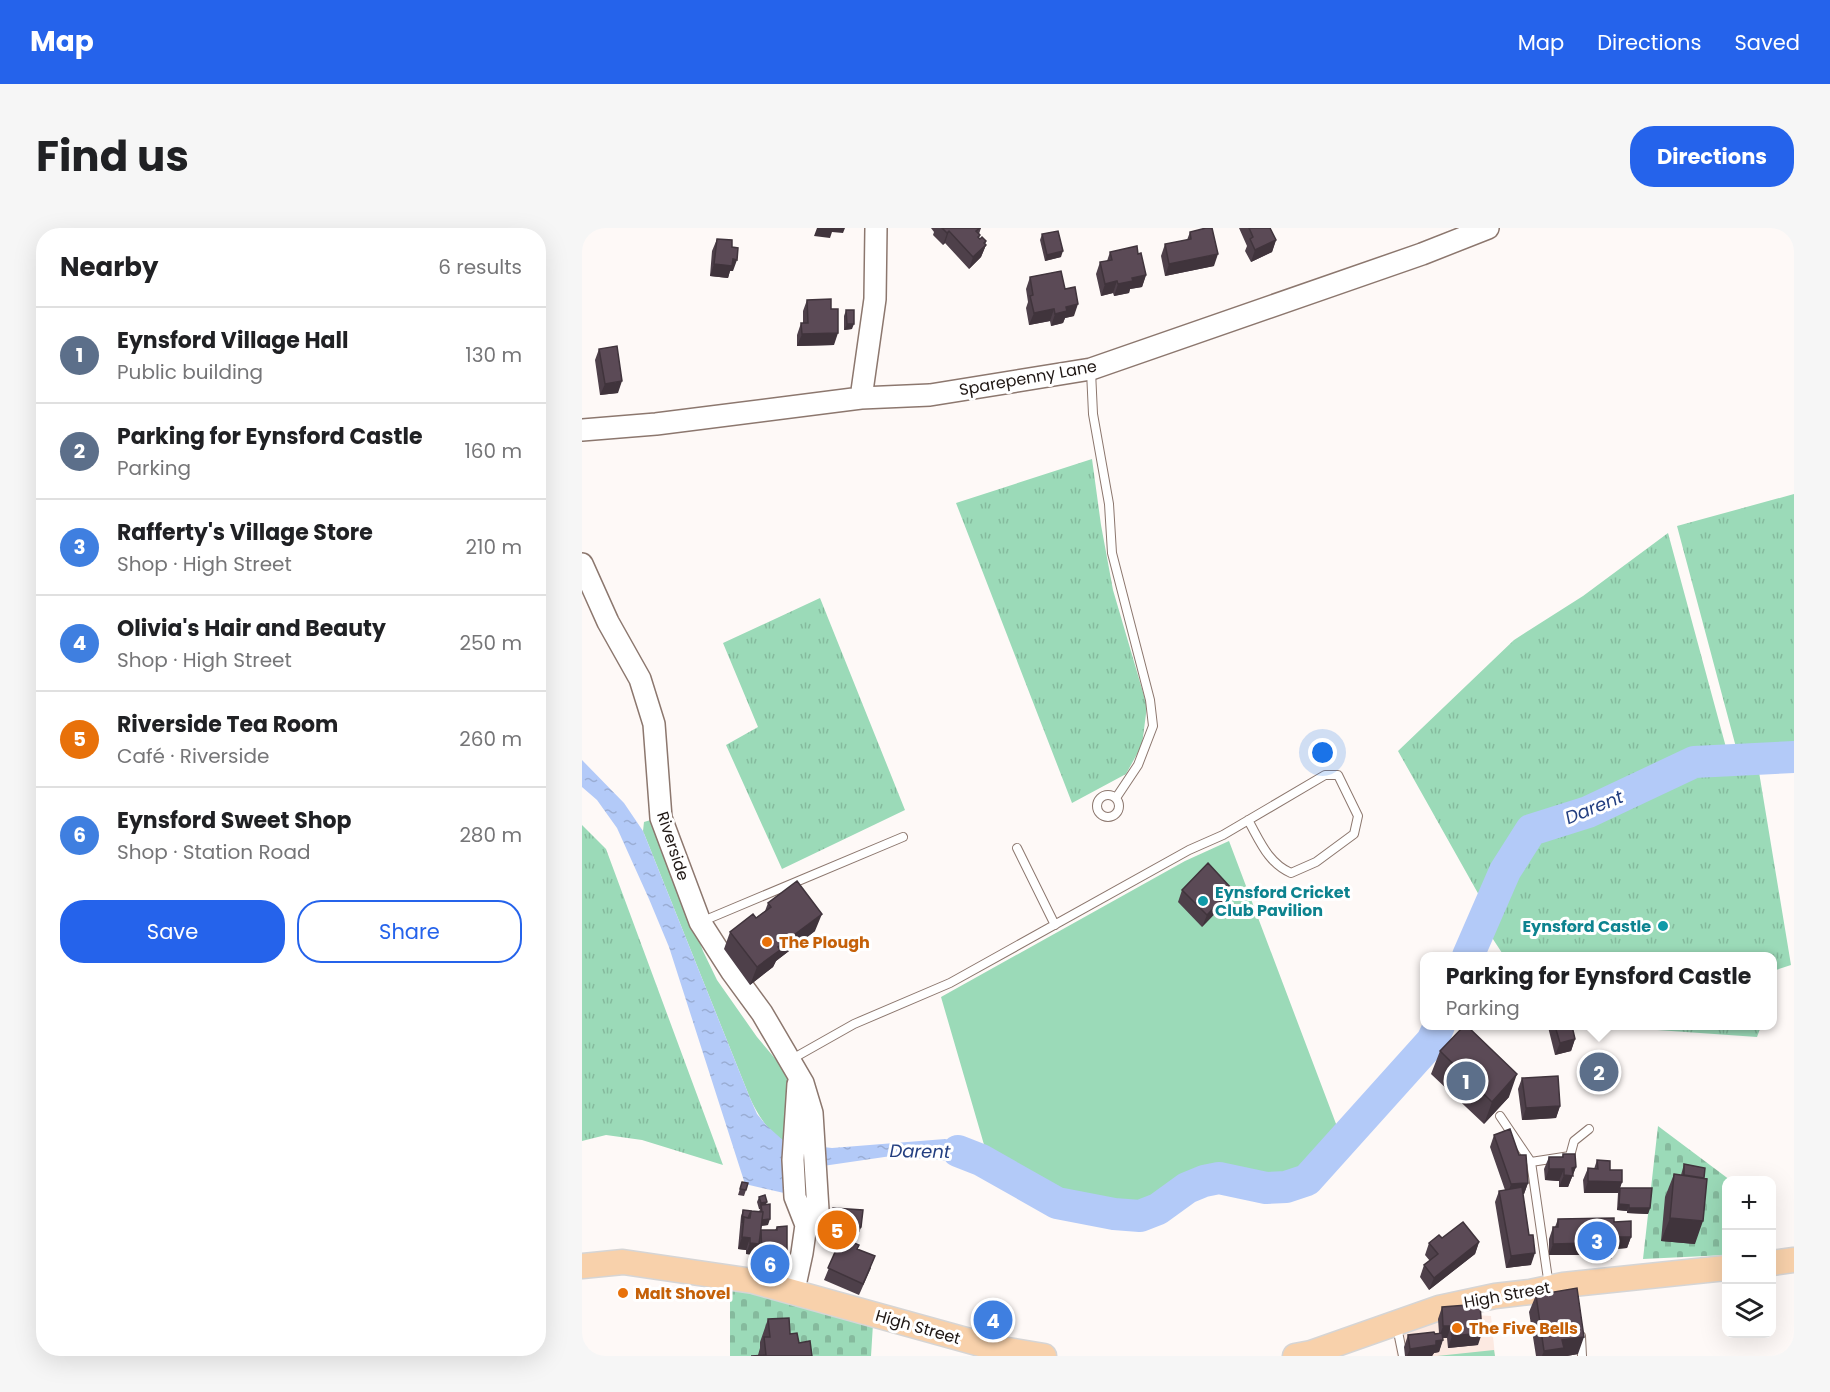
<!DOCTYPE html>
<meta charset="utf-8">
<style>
:root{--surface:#fff;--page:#f6f6f6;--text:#202124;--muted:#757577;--line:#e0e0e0;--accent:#2563eb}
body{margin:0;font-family:Poppins,sans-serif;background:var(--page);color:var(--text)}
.controls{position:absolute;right:18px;bottom:18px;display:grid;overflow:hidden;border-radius:12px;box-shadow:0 6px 24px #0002}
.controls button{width:54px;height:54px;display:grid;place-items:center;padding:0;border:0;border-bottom:2px solid var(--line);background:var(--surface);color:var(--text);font:30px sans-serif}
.you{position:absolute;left:741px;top:525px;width:21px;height:21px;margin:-15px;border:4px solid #fff;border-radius:50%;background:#1a73e8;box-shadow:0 0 0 9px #1a73e833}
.badge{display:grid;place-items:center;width:39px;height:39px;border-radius:50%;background:var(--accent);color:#fff;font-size:20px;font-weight:700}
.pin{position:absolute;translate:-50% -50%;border:3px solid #fff;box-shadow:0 2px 6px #0006}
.popup{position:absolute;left:838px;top:724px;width:357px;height:78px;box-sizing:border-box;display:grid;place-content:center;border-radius:12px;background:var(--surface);filter:drop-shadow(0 2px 4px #0005);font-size:20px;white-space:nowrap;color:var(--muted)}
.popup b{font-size:22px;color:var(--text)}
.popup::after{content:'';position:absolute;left:50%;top:100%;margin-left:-12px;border:12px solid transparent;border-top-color:var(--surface)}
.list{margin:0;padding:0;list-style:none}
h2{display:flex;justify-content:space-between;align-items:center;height:78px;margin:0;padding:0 24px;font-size:26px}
h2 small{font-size:20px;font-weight:400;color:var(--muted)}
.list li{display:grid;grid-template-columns:39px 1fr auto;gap:18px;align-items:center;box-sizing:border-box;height:96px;padding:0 24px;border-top:2px solid var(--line)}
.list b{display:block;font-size:22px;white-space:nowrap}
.list p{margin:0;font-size:20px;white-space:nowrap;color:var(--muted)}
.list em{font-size:20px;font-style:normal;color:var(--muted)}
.actions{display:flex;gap:12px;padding:18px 24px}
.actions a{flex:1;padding:14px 0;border:2px solid var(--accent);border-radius:24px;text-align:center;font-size:21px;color:var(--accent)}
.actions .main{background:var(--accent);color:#fff}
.icon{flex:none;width:33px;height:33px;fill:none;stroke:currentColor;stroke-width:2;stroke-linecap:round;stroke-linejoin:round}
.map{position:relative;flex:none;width:1212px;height:1128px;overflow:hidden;border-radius:24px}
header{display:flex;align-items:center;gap:36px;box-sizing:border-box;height:84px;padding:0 30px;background:var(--accent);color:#fff}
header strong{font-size:28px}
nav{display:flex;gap:33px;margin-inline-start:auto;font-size:21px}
.intro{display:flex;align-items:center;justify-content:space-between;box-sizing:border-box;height:144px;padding:0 36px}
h1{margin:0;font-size:42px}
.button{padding:15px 27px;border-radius:24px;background:var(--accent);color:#fff;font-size:21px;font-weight:700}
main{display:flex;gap:36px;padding:0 36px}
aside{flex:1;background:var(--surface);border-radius:24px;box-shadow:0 6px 24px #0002}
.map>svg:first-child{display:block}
.built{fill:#fce9e1}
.grass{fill:url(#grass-tufts)}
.cemetery{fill:url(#cemetery-stones)}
.green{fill:#9bdab8}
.water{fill:url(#water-ripples)}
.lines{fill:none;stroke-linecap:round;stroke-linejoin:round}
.river{stroke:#b3caf8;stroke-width:32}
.lane-casing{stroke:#8c776e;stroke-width:10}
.secondary-casing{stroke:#8c776e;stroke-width:24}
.primary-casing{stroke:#d6d5d5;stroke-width:27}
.lane{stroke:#fff;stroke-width:8}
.secondary{stroke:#fff;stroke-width:21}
.primary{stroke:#f8d1ab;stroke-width:24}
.wall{fill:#4e404a}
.shaded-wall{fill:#40343c}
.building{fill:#5b4a56;stroke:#40343c;stroke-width:1.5}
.culture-dot{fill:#0f9aa8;stroke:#fff;stroke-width:2}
.food-dot{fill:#e8710a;stroke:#fff;stroke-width:2}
.labels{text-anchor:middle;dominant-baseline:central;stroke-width:6;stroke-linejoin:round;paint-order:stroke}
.street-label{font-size:16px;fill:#1e1613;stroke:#fff}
.culture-label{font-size:16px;font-weight:bold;fill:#0d838f;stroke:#fff;text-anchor:start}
.food-label{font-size:16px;font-weight:bold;fill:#c56008;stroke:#fff;text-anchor:start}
.water-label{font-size:18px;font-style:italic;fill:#223e80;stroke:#fff}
</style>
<header>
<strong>Map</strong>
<nav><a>Map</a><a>Directions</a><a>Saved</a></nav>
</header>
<div class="intro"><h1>Find us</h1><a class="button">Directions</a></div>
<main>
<aside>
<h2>Nearby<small>6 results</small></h2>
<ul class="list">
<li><span class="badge" style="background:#5c6f8a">1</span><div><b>Eynsford Village Hall</b><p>Public building</p></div><em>130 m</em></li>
<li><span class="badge" style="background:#5c6f8a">2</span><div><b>Parking for Eynsford Castle</b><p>Parking</p></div><em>160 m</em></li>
<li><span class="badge" style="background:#3f7fe0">3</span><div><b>Rafferty's Village Store</b><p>Shop · High Street</p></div><em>210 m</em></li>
<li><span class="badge" style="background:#3f7fe0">4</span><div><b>Olivia's Hair and Beauty</b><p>Shop · High Street</p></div><em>250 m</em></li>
<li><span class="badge" style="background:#e8710a">5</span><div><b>Riverside Tea Room</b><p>Café · Riverside</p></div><em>260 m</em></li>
<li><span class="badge" style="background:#3f7fe0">6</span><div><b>Eynsford Sweet Shop</b><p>Shop · Station Road</p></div><em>280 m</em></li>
</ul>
<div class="actions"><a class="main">Save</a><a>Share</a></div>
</aside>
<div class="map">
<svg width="1212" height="1128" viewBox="0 0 1212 1128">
<defs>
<pattern id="grass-tufts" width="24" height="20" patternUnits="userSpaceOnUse" patternTransform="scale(1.5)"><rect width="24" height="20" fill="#9bdab8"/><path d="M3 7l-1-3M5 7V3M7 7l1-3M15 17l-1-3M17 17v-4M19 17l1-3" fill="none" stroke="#85ba9d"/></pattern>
<pattern id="cemetery-stones" width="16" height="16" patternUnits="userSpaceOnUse" patternTransform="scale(1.5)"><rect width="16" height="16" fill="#9bdab8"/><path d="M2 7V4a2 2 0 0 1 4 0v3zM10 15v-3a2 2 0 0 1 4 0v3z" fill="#85ba9d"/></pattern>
<pattern id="water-ripples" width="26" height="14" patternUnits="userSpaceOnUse" patternTransform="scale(1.5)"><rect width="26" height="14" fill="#b3caf8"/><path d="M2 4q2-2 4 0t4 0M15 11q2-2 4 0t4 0" fill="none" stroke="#9aadd4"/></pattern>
</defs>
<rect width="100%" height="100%" fill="#fef9f7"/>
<path class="built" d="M893 1087 909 1088 913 1128H815L811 1105 854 1092Z"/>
<path class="grass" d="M510 231 519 297 531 362 565 478 560 517 544 546 490 575 374 275Z
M1212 266V520L1155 523 1095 298Z
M1086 305 1145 523 1113 525 999 580 947 595 916 641 902 676 816 523 932 412 1001 368Z
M238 370 323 582 200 641 144 517 176 499 141 415Z
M1176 538 1209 737 1194 742 1191 753V728H922L907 705 931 643 954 607 1010 590 1115 541Z
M0 597 24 621 141 937 60 912 24 907 0 913Z
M1018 798H1179L1175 809Z
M912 1122 913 1128H855Z"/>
<path class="cemetery" d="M1076 898 1148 952H1144V1027L1061 1031Z
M148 1061 215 1074 291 1096 289 1128H148Z"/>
<path class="green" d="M72 591 121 723 135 752 175 809 206 846 209 915C191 913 175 886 168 870L61 603 62 594Z
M647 613 759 909 723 946 686 954 637 943 606 952 559 979 510 975 475 965 439 951 403 920 359 769 603 633Z"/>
<path class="water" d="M0 532 42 575 61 603 168 870 175 886 184 897 204 915 250 920 363 911 390 917 421 931 409 950 382 934 331 930 323 926 234 939 228 983 210 980 202 965 163 956 87 719 67 671 35 600 15 572 0 559Z"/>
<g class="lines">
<path class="river" d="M886 728 923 643 949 602 1006 584 1112 534 1212 529
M376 923 399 932 475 975 532 986 558 988 576 981 605 960 622 953 637 950 684 960 704 959 725 952 850 813 857 798"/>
<g class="lane-casing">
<path id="lane" d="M509 143 511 186 527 276 530 325 568 472 571 498 556 537 534 570
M515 578a11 11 0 1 1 22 0a11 11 0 1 1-22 0Z
M435 620 473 697
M121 693 321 609
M210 831 272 796 368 755 607 622 641 607 743 547H756L776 588 772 606 734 634 709 645C686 635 678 613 666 592
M918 888 949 934
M967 1058 949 934 988 928 992 913 1007 901
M815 1099 821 1128
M999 1108 1000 1128"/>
</g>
<g class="secondary-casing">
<path id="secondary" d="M279 170 293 71 294 0
M0 202 74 196 279 170 348 167 509 141 840 26 906 0
M0 336 26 394 58 451 72 496 79 590 118 694 150 744 180 785 221 855 230 885 236 982 224 997
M212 1062 220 1025 224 997 213 969 211 932 216 856"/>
</g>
<g class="primary-casing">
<path id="primary" d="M1190 1035 1212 1032
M0 1038 41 1034 171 1053 413 1120 462 1128
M713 1128 729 1125 857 1080 913 1068 948 1064 981 1057 1144 1040"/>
</g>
<use href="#lane" class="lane"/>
<use href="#secondary" class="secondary"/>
<use href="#primary" class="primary"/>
</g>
<path class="wall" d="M349 0H399L397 6 398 7 397 10 404 13 403 16 404 17 399 29 387 41 363 15 361 17 351 7 352 4Z
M657 0H688L694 12 690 24 669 34 663 23 665 18Z
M608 4 632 38 583 48 579 28 583 16 605 12Z
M460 6 479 29 463 33 458 12Z
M135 11 150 19 151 43H148L146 50 128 48 130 23Z
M528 24 556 26 564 47 560 59 548 61 547 65 532 68 531 65 519 68 514 46 518 34 525 33Z
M448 49 483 61 492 88 483 90 481 95 469 98 468 93 447 97 444 80 446 74 444 61Z
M225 72 252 117 215 118V107L219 95H221V83Z
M264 82 270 101 262 102V88Z
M17 121 36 165 18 167 13 132Z
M600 662 646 672 620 699 596 674Z
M186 675 233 703 194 733 191 739 168 757 142 721 148 704 174 690 183 683Z
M967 798H990L993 811 989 823 973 827 966 799Z
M858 823 927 869 902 896 849 846Z
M940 850 978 878 974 890 940 892 936 861Z
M912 907 946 955 942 966H941L947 1007 949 1037 924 1040 913 974 917 963 923 962 908 919Z
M981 926 994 939 986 959H977V953L963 952 962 941 967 929H980Z
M1015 932 1028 942 1040 954 1038 960 1068 980 1066 986 1045 985V983L1035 982 1036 965H1002L1001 952 1006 940 1012 941Z
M1102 936 1113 1016 1079 1013 1083 969 1092 946 1099 947Z
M160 954 164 962 162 968 156 967Z
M177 969 185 974 184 976 186 997 179 998 178 1005 179 1002H193L195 999 205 1030 201 1042H175V1021L173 1027 164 1026V1022L156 1021 159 988 161 982 177 984 178 981H177L175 974Z
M251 980 279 999 275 1010 259 1009 256 1018 276 1021 289 1040 277 1067 242 1052 256 1018 245 1017 247 992Z
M976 991 1032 994 1049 1009 1045 1020 1033 1021 1029 1031H1002V1027H967V1011L971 999H973Z
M860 1010 897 1014 893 1026 847 1062 838 1049 842 1037 848 1033 843 1027 847 1015Z
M954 1067 996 1126 985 1128H954L947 1084Z
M860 1079 896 1117 866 1120 865 1110H861L857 1124 852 1125 850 1128H823L822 1119 826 1107 857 1105 856 1091Z
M186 1091 208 1106 230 1128 176 1127 178 1120V1114Z"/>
<path class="shaded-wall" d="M2 0H6L3 7 0 10V1Z
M235 0H263L261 5 250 4 248 10 232 8Z
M367 3 363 15 361 17 365 5Z
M694 12 690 24 669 34 673 22Z
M404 13 402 19 404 17 399 29 387 41 391 29Z
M481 23 479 29 463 33 465 27Z
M636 26 632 38 583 48 587 36Z
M151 31 155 32 151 43H148L146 50 128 48 132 36Z
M564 47 560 59 548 61 547 65 532 68 536 56 550 50Z
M535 53 531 65 519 68 523 56Z
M496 76 492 88 483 90 481 95 469 98 473 86 484 79Z
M472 81 468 93 447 97 452 85Z
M265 96H272L270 101 262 102Z
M256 105 252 117 215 118 220 106Z
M40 153 36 165 18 167 23 156Z
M650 661 646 672 620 699 625 687Z
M240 686 233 703 194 733 191 739 168 757 175 739 196 719Z
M993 811 989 823 973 827 978 815Z
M935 846 927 869 902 896 910 874Z
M978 878 974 890 940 892 944 880Z
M994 939 986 959H977L982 947 990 940Z
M967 941H982L977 953 963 952Z
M1006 953 1040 954 1036 965H1002Z
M946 955 942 966 925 968 929 956Z
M185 974 182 980 179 977 178 981H177L179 975Z
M1037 976 1047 977 1045 983 1035 982Z
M1047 980H1068L1066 986 1045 985Z
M1088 990 1121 993 1113 1016 1079 1013Z
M188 991 186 997 178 998 180 992Z
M261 997 279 999 275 1010 259 1009 256 1018 245 1017 249 1006Z
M160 1009 168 1010 164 1022 156 1021Z
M1033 1009H1049L1045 1020 1033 1021 1029 1031H1002L1006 1019Z
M897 1014 893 1026 847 1062 852 1050Z
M168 1015 177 1016 173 1027 164 1026Z
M1006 1015 1002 1027H967L971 1016Z
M953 1025 949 1037 924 1040 929 1028Z
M180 1030H205L201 1042H175Z
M861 1098H869L865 1110H857Z
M900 1105 896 1117 866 1120 870 1108Z
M1002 1109 996 1126 985 1128H960L962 1123 980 1112Z
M861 1112 857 1124 852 1125 850 1128H825L828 1121 854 1113Z"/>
<path class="building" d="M360 0H398L394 3 398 7 396 9 398 11 400 9 404 13 402 15 404 17 391 29 367 3 365 5Z
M624 0H630L636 26 587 36 583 16 609 11 608 4Z
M667 0H688L694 12 673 22 668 11 671 9Z
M476 3 481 23 465 27 460 6Z
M135 11 150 12V19L156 20 155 32 151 31 150 38 132 36Z
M555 18 556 26 559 25 564 47 550 50 551 53 536 56 535 53 523 56 518 34 530 32 528 24Z
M479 43 483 61 493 59 496 76 484 79 485 83 473 86 472 81 452 85 448 68 451 67 448 49Z
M249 71V81H256V105L220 106 219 95H226L225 72Z
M264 82H272V96H265Z
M35 118 40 153 23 156 17 121Z
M626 635 650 661 625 687 600 662Z
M215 653 240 686 196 719 198 722 175 739 148 704 171 686 174 690 189 679 186 675Z
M882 798H885L935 846 910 874 858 823Z
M973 798H990L993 811 978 815Z
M976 848 978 878 944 880 940 850Z
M928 901 937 927H944L946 955 929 956 912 907Z
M981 926H993L994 939 990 940 991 948 982 947V941H967V929H981Z
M1015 932 1028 933V942H1040V954L1006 953V940L1016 941Z
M1102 936 1123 940 1122 950 1102 947Z
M1092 946 1125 951 1121 993 1088 990Z
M160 954 166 955 164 962 158 961Z
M940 959 947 1007H951L953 1025 929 1028 917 963Z
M1038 960H1070L1068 980H1047V977L1037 976Z
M183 967 185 974 179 975 177 969Z
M188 976V991L180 992 181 984H180L179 977Z
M251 980 281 982 279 999 261 997 260 1006H249Z
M161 982 170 983H169L166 990 162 989 160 995Z
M169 983 181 984 177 1016 168 1015V1010L160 1009 162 989 168 990Z
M1032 990V994L1049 993V1009H1033V1019H1006V1015L971 1016V999H976V991Z
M881 994 897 1014 852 1050 842 1037 856 1026 847 1015 857 1007 860 1010Z
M205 998V1030H180L179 1002H195V999Z
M258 1013 267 1017 268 1013 277 1017 275 1021 293 1028 281 1056 246 1040Z
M995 1060 1002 1109 980 1112 982 1120 962 1123 954 1067Z
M898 1076 900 1105 870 1108 869 1098H861L860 1079Z
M207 1090 208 1106 215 1105 217 1115 228 1113 230 1128H169L184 1127 182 1109H188L186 1091Z
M852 1104 853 1106 860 1105 861 1112 854 1113V1117L828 1121 826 1107Z"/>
<g class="culture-dot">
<circle cx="621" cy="673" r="6"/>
<circle cx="1081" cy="698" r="6"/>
</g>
<g class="food-dot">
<circle cx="185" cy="714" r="6"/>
<circle cx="41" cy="1065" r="6"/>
<circle cx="875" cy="1100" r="6"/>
</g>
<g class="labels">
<g class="street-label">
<text transform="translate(446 150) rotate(-10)">Sparepenny Lane</text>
<text transform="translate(91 618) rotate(72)">Riverside</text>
<text transform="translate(925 1067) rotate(-10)">High Street</text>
<text transform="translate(336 1099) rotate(16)">High Street</text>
</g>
<g class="culture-label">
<text x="633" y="664">Eynsford Cricket<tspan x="633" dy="18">Club Pavilion</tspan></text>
<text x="1069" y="698" text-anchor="end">Eynsford Castle</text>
</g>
<g class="food-label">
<text x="197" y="714">The Plough</text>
<text x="53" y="1065">Malt Shovel</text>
<text x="887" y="1100">The Five Bells</text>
</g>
<g class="water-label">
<text transform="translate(1012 579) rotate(-22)">Darent</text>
<text transform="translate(338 923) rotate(1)">Darent</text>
</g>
</g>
</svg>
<div class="controls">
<button>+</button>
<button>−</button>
<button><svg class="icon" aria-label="layers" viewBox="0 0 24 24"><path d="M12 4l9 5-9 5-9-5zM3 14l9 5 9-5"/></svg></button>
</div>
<div class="you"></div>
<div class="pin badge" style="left:884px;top:853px;background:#5c6f8a">1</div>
<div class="pin badge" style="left:1017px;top:844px;background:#5c6f8a">2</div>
<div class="popup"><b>Parking for Eynsford Castle</b>Parking</div>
<div class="pin badge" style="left:1015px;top:1013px;background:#3f7fe0">3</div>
<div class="pin badge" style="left:411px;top:1092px;background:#3f7fe0">4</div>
<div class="pin badge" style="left:255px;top:1002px;background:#e8710a">5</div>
<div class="pin badge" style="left:188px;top:1036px;background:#3f7fe0">6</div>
</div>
</main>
